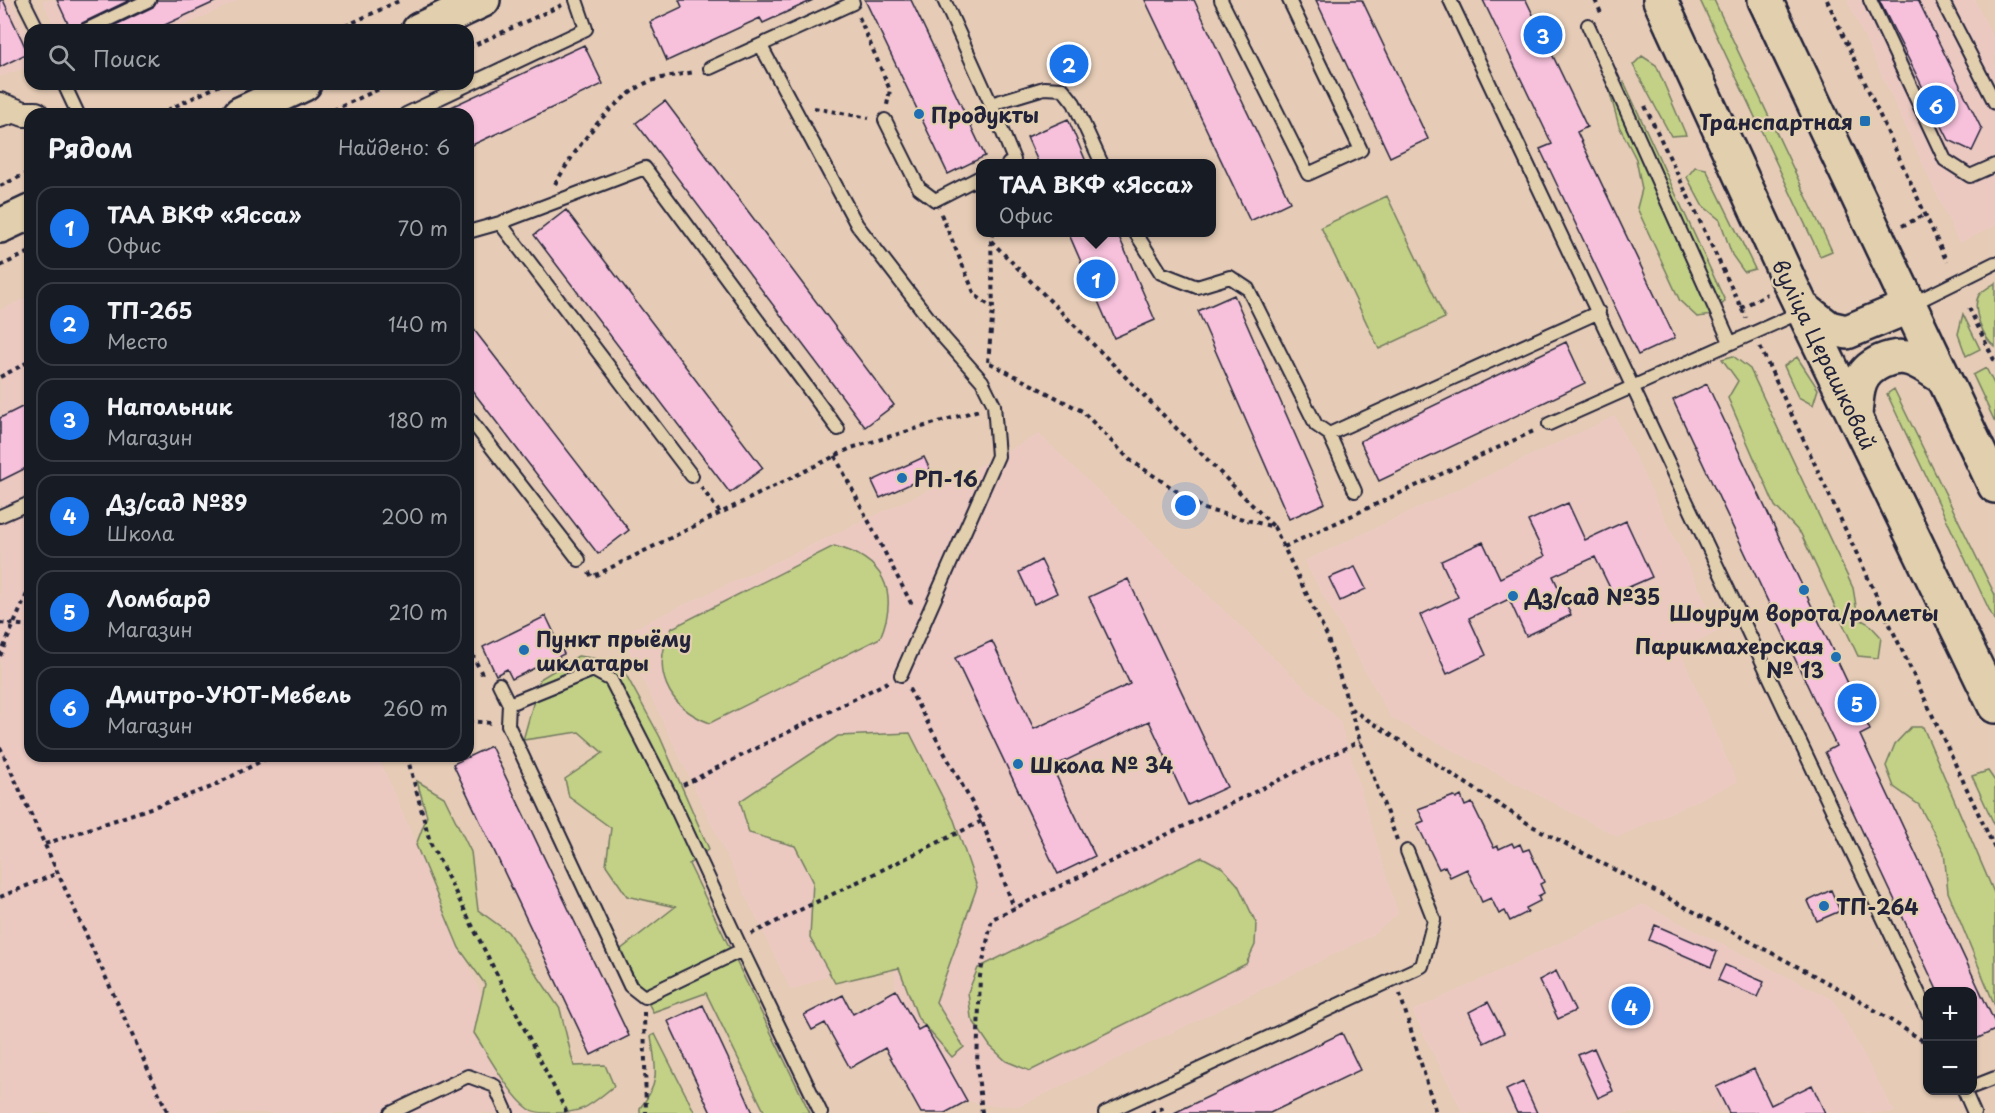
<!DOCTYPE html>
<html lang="ru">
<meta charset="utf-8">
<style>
:root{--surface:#171b24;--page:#242831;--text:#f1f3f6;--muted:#9ea1a6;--line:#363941;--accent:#1a73e8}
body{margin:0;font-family:"Playpen Sans",sans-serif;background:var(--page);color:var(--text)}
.controls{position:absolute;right:18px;bottom:18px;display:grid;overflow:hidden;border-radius:12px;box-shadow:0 2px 4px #0004}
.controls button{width:54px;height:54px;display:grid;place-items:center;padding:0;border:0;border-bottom:2px solid var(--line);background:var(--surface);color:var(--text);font:30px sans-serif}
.you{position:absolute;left:1186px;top:506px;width:21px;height:21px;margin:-15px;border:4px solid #fff;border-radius:50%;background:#1a73e8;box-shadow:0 0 0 9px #1a73e833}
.badge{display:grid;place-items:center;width:39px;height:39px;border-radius:50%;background:var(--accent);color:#fff;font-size:20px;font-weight:700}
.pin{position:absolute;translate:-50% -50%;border:3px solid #fff;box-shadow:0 2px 6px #0006}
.popup{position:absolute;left:976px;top:159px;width:240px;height:78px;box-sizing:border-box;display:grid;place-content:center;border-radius:12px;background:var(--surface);filter:drop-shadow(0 2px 4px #0005);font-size:20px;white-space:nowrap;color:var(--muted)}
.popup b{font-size:22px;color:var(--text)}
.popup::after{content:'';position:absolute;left:50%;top:100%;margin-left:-12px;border:12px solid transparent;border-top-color:var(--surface)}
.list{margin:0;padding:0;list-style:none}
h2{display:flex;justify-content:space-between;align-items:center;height:78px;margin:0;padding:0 24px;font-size:26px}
h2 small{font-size:20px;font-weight:400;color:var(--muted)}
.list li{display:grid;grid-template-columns:39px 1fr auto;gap:18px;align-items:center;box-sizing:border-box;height:84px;margin:0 12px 12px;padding:0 12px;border:2px solid var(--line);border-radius:18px}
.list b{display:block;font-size:22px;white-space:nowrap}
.list p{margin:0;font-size:20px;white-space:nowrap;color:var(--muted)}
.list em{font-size:20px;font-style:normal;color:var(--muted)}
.icon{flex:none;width:33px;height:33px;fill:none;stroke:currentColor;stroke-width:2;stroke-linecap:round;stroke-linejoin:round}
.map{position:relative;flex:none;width:1995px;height:1113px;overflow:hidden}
.search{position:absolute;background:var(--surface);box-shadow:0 2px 4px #0004;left:24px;top:24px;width:450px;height:66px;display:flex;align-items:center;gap:15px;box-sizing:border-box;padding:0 21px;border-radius:18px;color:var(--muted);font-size:22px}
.panel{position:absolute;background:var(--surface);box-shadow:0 2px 4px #0004;left:24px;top:108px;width:450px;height:654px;border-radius:18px}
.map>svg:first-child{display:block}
.built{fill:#ebc9c1}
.green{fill:#c2d186;stroke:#727a60;stroke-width:1.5}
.building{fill:#f7c1db;stroke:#22223b;stroke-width:1.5}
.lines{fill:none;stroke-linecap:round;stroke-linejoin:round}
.lane-casing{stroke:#22223b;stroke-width:16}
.street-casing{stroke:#22223b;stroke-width:28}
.secondary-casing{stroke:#22223b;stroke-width:38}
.primary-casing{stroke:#22223b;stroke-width:38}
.path{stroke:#22223b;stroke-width:4;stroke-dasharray:4.5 4.5;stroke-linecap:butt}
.lane{stroke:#e2cfad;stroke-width:12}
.street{stroke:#e2cfad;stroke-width:24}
.secondary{stroke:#e2cfad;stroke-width:33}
.primary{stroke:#e2cfad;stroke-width:33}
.poi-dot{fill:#1f6fb2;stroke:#e2cfad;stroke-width:2}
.labels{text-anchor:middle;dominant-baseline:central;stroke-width:4.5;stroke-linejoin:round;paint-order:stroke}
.poi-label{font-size:21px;font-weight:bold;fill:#22223b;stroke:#e2cfad;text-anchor:start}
.street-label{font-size:21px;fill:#22223b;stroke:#e2cfad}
</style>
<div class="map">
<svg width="1995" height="1113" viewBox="0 0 1995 1113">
<rect width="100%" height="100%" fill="#e6ccb6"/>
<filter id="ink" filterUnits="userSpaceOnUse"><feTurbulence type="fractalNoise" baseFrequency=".0167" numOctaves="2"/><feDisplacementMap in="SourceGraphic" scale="12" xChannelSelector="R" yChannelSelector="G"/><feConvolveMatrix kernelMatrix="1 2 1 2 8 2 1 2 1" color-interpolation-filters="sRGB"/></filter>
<g filter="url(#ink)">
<path class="built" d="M0 0H11L30 40V66L0 77Z
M42 0H239L175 30H56Z
M1847 0H1975L1995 42V226L1959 243Z
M30 296V756H378L532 1113H0V310Z
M1615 416 1720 631 1679 649 1737 782 1618 837 1391 718 1304 561Z
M1039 434 1340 721 1398 914 1370 937 1020 1106 983 1105 967 1101 925 1026 918 1030 896 990 894 965 886 951 791 991 621 634 959 476Z
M1643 904 1834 1000 1895 1113H1463L1412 1011Z"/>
<path class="green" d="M1700 0H1714L1832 251 1820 256Z
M1642 56 1656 65 1686 135 1671 136 1633 65Z
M1624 82 1725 301 1714 315 1697 317 1680 301 1637 208 1642 189 1636 159 1619 126 1609 90Z
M1695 167 1706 169 1755 269 1744 272 1732 255 1720 220 1702 205 1687 177Z
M1387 196 1445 318 1379 349 1321 227Z
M1995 283V347C1983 338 1971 308 1979 295 1982 291 1991 286 1995 283Z
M1963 314 1980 349 1966 356 1958 334Z
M1733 356 1750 369 1853 588 1858 618 1869 624 1881 637 1878 658 1858 656 1801 534 1775 506 1728 398 1738 381 1722 359Z
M1797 357 1818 389 1813 405 1798 397 1784 366Z
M1986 368 1995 386V422L1973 375Z
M1894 389 1995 595V622L1889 398 1887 394Z
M834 546C883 558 900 591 880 638L710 723C667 707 650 669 672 628Z
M578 656 619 662 660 737 709 849 689 864 810 1113H765L706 993 653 1012 620 950 675 907 627 896 606 865 611 828 569 797 565 779 603 753 579 732 523 740 540 679Z
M1911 727H1923L1995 895V1006L1948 892 1944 852 1919 805 1894 787 1886 766 1895 744Z
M910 733 954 820 977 887 936 1002 964 1047 952 1057 918 1018 899 968 835 983 810 938 813 881 795 846 749 833 740 801 838 736Z
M1988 771 1995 781V826L1972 776Z
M417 781 444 797 471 852 478 910 508 932 560 1009 574 1066 605 1065 614 1086C589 1106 585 1113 551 1113 544 1113 535 1113 529 1109 510 1096 487 1053 474 1033L485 984 459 948 416 845 427 816Z
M1202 857 1223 868 1238 885 1256 923 1255 945 1246 964 1030 1071 1006 1061 990 1046 971 1018 968 992 978 968Z
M655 1034 695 1113H640V1108C661 1082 656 1068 651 1036Z"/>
<path class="building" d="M0 0H3L28 53 0 67Z
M57 0H130L82 23 78 30H71Z
M157 0H219L154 30H105L153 7Z
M679 0H813L763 23 760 18 667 61 650 22 682 7Z
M865 0H911L985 156 948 174Z
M1145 0H1194L1290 202 1250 221Z
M1316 0H1362L1428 139 1390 157Z
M1483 0H1526L1587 127 1577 132 1675 338 1638 355 1540 149 1552 144Z
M1879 0H1918L1982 130 1972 151 1949 140Z
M584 45 603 84 468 147V114H436Z
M1075 51 1083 68 1064 76 1056 59Z
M665 101 894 405 865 427 636 123Z
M1068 119 1087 164H1039L1027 137Z
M566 210 763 468 730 493 534 235Z
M1068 232H1117L1155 320 1114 338Z
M1234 295 1325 503 1289 519 1198 311Z
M468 322 629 530 598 554 468 385Z
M1566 342 1585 383 1379 481 1360 441Z
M1707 384 1870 730 1860 735 1995 1023V1030L1972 1041V992H1938L1825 752 1836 746 1673 400Z
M30 403V466L0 481V418Z
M924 457 932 474 880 498 872 481Z
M1568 503 1585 540 1626 521 1652 577 1613 594 1595 557 1553 576 1571 615 1526 636 1509 599 1469 618 1486 655 1447 674 1420 615 1458 597 1441 561 1483 542 1500 578 1545 556 1528 521Z
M1041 560 1057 593 1034 604 1019 572Z
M1355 567 1366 589 1340 601 1329 578Z
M1128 579 1227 787 1188 805 1149 721 1052 767 1095 856 1058 874 955 658 992 641 1034 729 1130 684 1089 597Z
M546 616 564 654 512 679 507 669 496 675 483 647Z
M491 746 629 1036 591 1055 453 764Z
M1454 796 1456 799 1461 796 1465 806 1472 803 1494 848 1498 846 1499 849 1512 843 1514 847 1520 844 1523 851 1529 849 1544 882 1540 884 1544 893 1538 896 1540 901 1526 908 1528 912 1510 921 1505 911 1499 914 1491 898 1482 902 1467 869 1450 877 1445 866 1439 869 1417 824 1424 821 1418 809Z
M1831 890 1840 911 1817 921 1808 901Z
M1655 925 1717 952 1711 967 1649 940Z
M1725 965 1764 982 1757 997 1718 980Z
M1556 971 1575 1011 1558 1019 1539 980Z
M896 990 918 1030 925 1026 967 1101 945 1113H921L885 1048 850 1068 825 1023 812 1030 804 1015 843 995 853 1014Z
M1488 1002 1504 1033 1484 1043 1469 1012Z
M703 1005 742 1088 753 1113H711L668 1021Z
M1342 1033 1360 1070 1270 1113H1174Z
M1594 1048 1613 1091 1598 1098 1578 1055Z
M1754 1069 1771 1105 1812 1085 1825 1113H1729L1716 1087Z
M1523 1082 1537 1113H1517L1506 1090Z"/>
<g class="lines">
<g class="lane-casing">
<path id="lane" d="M23 0 38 30
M944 0 991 104 1044 88 1063 89 1074 103 1102 164
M1221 0 1308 174 1361 150 1289 0
M1450 0 1928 1013
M1870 0 1945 160 1970 176 1995 165
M1942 0 1995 103
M1588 25 1730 342
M86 30 149 0
M761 46 857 225 944 338 982 381 994 405 998 456 901 675
M710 68 853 3 851 0
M64 84 78 114
M991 104 1014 160 1008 164
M406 114 586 29 576 0
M885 120 919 188 935 200 980 177
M0 121 20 115
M500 223 692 476
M468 232 500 223 645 168 838 429
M1135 232 1161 273 1197 287 1230 277 1248 289 1316 425 1329 434 1599 312
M1910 305 1995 263
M468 417 579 560
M1549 424 1803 311
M1329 434 1355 491
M0 516 30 503
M499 684 509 704
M742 950 644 997 630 986 508 725 509 704 593 670 611 680 669 793 742 950 821 1113
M1972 1087 1995 1078
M1964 1090 1974 1113
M391 1113 468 1076 495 1086 507 1113
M1105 1113 1422 966 1434 920 1407 851"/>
</g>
<g class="street-casing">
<path id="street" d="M0 105 24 114H36"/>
</g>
<g class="secondary-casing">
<path id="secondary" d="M419 30 483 0
M240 114 304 84
M0 226 30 212"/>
</g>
<g class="primary-casing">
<path id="primary" d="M1660 0 1790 283 1995 706
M1765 0 1995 486
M1803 308 1829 328 1847 332 1910 306
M1855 416C1856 405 1856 393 1860 383 1867 364 1893 353 1911 359 1923 363 1934 372 1944 378"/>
</g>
<path class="path" d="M1595 0 1602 15
M1827 0 1947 262
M859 17 890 90 887 105
M337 30 401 0
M468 48 562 5
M1645 106 1746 318
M814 108 869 118
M159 114 222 84
M325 114 390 84
M555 184C578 146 604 107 644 84 658 77 679 75 694 72
M0 186 30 172
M941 214 975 295 993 308
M1902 226 1924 215
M991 241 1273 526
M0 266 30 252
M1741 308 1767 294
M1969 308 1995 362
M1760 347 1995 849
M988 362 993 309 991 241 993 232
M990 363 1082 411 1130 460 1204 509 1274 527 1327 636 1360 741 1397 840
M0 377 30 361
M835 456 913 607
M701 487 720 513
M1284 547 1536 430
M589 572 592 577 851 448 979 410
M0 623 30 626
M468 646 484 678
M0 656 30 587
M909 689 982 821 1014 908
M1351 709 1532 826 1851 995 1928 1044
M468 721 492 723
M0 747 168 1113
M407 756 430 842 567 1113
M683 785 888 682
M45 844 209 788 271 756
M0 897 58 873
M751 934 982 821
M1400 994 1436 1113
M644 1012 646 1113
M982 1113 977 1064 980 976 992 919 1360 741
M1151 1113 1167 1106"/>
<use href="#lane" class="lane"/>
<use href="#street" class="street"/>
<use href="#secondary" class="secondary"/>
<use href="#primary" class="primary"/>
</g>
</g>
<g class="poi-dot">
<circle cx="919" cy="114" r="6"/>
<rect x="1859" y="115" width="12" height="12" rx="3"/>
<circle cx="902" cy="478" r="6"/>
<circle cx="1804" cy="590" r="6"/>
<circle cx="1513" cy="596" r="6"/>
<circle cx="524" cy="650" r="6"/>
<circle cx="1836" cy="657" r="6"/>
<circle cx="1018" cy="764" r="6"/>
<circle cx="1824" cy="906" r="6"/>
</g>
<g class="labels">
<g class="poi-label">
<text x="931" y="114">Продукты</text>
<text x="1853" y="121" text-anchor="end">Транспартная</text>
<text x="914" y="478">РП-16</text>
<text x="1525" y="596">Дз/сад №35</text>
<text x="1804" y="612" text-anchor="middle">Шоурум ворота/роллеты</text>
<text x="536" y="638">Пункт прыёму<tspan x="536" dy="24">шклатары</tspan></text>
<text x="1824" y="645" text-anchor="end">Парикмахерская<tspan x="1824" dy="24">№ 13</tspan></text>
<text x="1030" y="764">Школа № 34</text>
<text x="1836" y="906">ТП-264</text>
</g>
<g class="street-label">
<text transform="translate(1825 354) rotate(64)">вуліца Церашковай</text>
</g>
</g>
</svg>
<div class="controls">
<button>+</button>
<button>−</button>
</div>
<div class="you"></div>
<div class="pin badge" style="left:1096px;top:279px">1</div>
<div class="popup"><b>ТАА ВКФ «Ясса»</b>Офис</div>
<div class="pin badge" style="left:1069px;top:64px">2</div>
<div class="pin badge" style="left:1543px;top:35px">3</div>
<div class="pin badge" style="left:1631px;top:1006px">4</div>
<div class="pin badge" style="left:1857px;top:703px">5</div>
<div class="pin badge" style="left:1936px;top:105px">6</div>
<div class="search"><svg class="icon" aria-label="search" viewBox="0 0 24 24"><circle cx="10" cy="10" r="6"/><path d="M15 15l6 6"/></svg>Поиск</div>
<section class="panel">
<h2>Рядом<small>Найдено: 6</small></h2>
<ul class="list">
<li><span class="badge">1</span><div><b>ТАА ВКФ «Ясса»</b><p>Офис</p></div><em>70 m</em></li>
<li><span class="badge">2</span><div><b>ТП-265</b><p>Место</p></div><em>140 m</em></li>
<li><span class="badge">3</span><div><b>Напольник</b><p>Магазин</p></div><em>180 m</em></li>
<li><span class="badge">4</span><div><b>Дз/сад №89</b><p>Школа</p></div><em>200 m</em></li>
<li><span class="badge">5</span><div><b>Ломбард</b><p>Магазин</p></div><em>210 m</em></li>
<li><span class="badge">6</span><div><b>Дмитро-УЮТ-Мебель</b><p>Магазин</p></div><em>260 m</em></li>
</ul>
</section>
</div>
